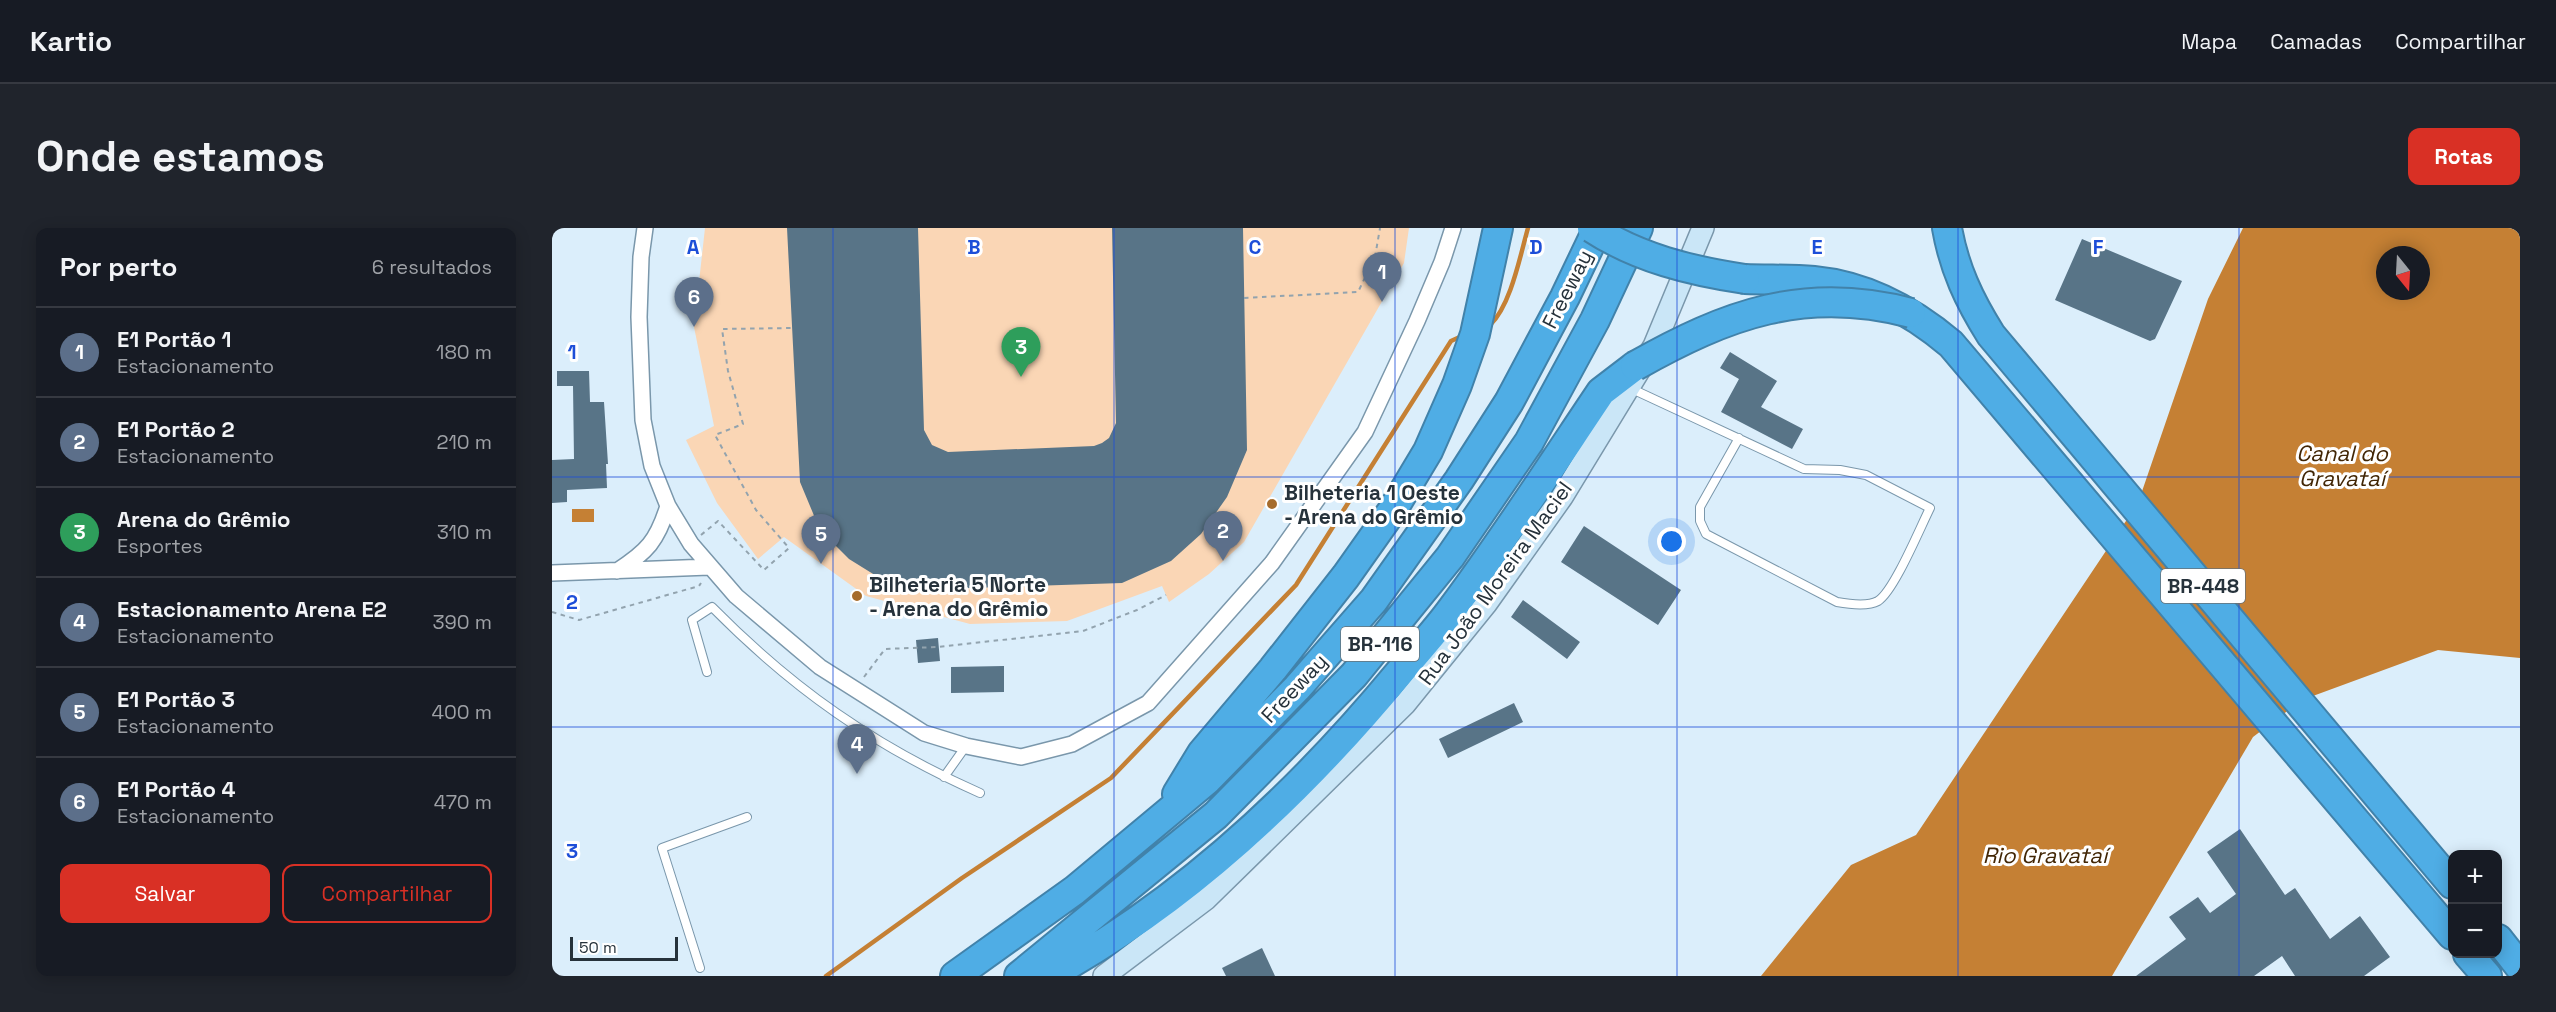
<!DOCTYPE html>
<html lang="pt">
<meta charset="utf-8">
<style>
:root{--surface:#171b24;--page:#20242c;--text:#f1f3f6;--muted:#9ea1a6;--line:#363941;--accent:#d93025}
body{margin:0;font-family:"Space Grotesk",sans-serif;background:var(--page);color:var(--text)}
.controls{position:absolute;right:18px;bottom:18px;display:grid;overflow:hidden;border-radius:12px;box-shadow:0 3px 15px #0003}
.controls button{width:54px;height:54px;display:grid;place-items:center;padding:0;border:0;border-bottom:2px solid var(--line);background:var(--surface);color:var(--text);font:30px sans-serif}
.compass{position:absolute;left:1824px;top:18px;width:54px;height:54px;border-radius:50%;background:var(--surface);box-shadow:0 3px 15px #0003;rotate:162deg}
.scale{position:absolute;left:18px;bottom:15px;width:108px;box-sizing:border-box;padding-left:6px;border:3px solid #26323b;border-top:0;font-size:16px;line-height:21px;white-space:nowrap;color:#26323b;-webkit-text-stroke:4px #fff;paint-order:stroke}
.you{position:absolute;left:1120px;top:314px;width:21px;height:21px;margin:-15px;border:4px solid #fff;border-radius:50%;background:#1a73e8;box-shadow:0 0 0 9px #1a73e833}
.badge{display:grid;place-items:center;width:39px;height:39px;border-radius:50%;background:var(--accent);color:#fff;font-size:20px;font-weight:700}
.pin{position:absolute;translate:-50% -50px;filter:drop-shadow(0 2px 3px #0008)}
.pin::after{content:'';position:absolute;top:32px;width:21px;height:18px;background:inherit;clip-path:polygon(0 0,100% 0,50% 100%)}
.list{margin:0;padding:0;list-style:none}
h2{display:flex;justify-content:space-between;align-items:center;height:78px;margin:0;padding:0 24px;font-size:26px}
h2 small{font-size:20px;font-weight:400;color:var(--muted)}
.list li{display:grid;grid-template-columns:39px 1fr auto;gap:18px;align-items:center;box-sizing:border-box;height:90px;padding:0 24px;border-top:2px solid var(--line)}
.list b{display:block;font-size:22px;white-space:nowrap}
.list p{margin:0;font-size:20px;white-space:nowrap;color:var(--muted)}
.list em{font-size:20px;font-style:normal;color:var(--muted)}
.actions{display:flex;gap:12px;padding:18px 24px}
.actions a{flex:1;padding:14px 0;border:2px solid var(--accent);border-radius:12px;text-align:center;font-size:21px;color:var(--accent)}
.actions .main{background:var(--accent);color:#fff}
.map{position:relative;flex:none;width:1968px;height:748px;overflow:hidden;border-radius:12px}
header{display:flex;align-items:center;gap:36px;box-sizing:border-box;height:84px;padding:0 30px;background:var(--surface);border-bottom:2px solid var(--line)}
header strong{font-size:28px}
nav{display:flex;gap:33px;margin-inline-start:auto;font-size:21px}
.intro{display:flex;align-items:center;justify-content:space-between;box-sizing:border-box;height:144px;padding:0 36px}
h1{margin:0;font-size:42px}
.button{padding:15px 27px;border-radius:12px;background:var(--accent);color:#fff;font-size:21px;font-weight:700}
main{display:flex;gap:36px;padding:0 36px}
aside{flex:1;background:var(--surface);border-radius:12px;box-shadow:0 3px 15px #0003}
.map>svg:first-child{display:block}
.green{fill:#fad6b5}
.water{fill:#c58034;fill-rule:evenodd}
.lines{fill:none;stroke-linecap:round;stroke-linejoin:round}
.stream{stroke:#c58034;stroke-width:4.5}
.building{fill:#587487}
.lane-casing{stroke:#7a97ab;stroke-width:10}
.street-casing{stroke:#7a97ab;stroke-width:18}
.secondary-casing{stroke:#7a97ab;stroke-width:24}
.highway-casing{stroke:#4182aa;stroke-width:32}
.path{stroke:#92a3ae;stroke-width:2;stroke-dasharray:4.5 4.5;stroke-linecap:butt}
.lane{stroke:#fff;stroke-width:8}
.street{stroke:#fff;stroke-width:15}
.secondary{stroke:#cae6f7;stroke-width:21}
.highway{stroke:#4fade5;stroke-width:28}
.highway-bridge-casing{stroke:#4182aa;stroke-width:32;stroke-linecap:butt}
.highway-bridge{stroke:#4fade5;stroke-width:28}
.grid{fill:none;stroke:#1d4ed8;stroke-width:1.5;stroke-opacity:0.55}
.poi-dot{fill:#a66c2c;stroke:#fff;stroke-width:2}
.labels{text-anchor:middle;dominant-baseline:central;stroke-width:6;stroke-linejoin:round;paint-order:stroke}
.shield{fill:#fff;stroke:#677076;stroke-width:1.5}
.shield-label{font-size:20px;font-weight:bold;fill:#26323b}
.street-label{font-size:21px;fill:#26323b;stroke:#fff}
.poi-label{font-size:21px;font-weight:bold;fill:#26323b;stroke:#fff;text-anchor:start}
.water-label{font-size:22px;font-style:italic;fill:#422605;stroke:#fff}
.grid-label{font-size:20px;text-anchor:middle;font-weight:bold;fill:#1d4ed8;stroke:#fff;stroke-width:6;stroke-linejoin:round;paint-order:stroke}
</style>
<header>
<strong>Kartio</strong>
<nav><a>Mapa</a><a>Camadas</a><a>Compartilhar</a></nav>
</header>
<div class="intro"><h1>Onde estamos</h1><a class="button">Rotas</a></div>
<main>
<aside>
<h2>Por perto<small>6 resultados</small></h2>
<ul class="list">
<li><span class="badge" style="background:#5c6f8a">1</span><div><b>E1 Portão 1</b><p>Estacionamento</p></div><em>180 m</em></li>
<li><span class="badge" style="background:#5c6f8a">2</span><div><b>E1 Portão 2</b><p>Estacionamento</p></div><em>210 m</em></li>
<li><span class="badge" style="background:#2e9e5b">3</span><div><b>Arena do Grêmio</b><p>Esportes</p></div><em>310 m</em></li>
<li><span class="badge" style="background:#5c6f8a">4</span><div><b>Estacionamento Arena E2</b><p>Estacionamento</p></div><em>390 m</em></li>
<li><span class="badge" style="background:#5c6f8a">5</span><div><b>E1 Portão 3</b><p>Estacionamento</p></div><em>400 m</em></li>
<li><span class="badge" style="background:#5c6f8a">6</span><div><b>E1 Portão 4</b><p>Estacionamento</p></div><em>470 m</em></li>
</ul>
<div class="actions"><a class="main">Salvar</a><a>Compartilhar</a></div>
</aside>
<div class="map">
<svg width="1968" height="748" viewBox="0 0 1968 748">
<rect width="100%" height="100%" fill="#dbeefb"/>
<path class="green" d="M153 0H857L852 35 692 314 657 346 617 374 610 358 515 393 418 396 314 368 232 309 206 331 165 275 134 212 162 198 142 99Z"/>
<path class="water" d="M1691 0H1968V430L1886 422 1750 472 1701 509 1560 748H1209L1299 637 1364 607 1586 275 1656 71ZM1833 27H1869V63H1833Z
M20 281H42V294H20Z"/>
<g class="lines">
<path class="stream" d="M938 97C959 77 968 28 976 0
M274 748 410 650 559 550 744 357 899 113 910 108"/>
</g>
<path class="building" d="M235 0H366L372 202 380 217 396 224 542 218 550 215 557 210 564 195 560 0H691L695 222 675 269 649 306 619 333 570 355 387 361 334 354 297 331 268 302 248 254Z
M1530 11 1630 53 1603 111 1598 113 1503 72Z
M1178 124 1225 153 1209 179 1251 201 1240 221 1169 184 1187 151 1168 140Z
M5 143H37L38 174H52L56 236H54L55 260 15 262V274L0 275V232L22 231 21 158H5Z
M1032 298 1129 362 1106 397 1009 334Z
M971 372 1028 414 1015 431 959 389Z
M386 410 388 433 366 435 364 412Z
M452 438V464L399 465V439Z
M962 475 971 494 896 530 887 511Z
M1688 601 1733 667 1743 660 1778 711 1808 688 1838 729 1812 748H1743L1730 728 1702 748H1584L1634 711 1617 689 1646 669 1658 685 1684 666 1655 624Z
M710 720 723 748H674L670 740Z"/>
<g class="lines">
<g class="lane-casing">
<path id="lane" d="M1080 161 1252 241 1288 242 1314 247 1378 280C1368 300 1342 363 1326 373 1315 379 1296 376 1285 374L1154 306 1148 293V279L1187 210
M155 444 140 392 160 379C241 461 322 518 428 565
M392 549 414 518
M148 740 110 620 195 589"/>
</g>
<g class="street-casing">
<path id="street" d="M93 0 89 29 87 89 91 192 100 238 116 278 139 316 184 368 268 439 372 505 414 518 469 529 520 516 596 475 720 335 813 204 865 93 890 34 901 0
M65 343C95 324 105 313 116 278
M0 345 157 339"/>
</g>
<g class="secondary-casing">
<path id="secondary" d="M552 748 654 671 853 476 934 376 1010 269 1102 118 1151 0"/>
</g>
<g class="highway-casing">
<path id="highway" d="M1395 0C1402 40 1417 72 1439 107L1900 656
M1193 51C1216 52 1239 51 1262 53 1314 58 1360 83 1399 116L1900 707
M625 566 650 525 721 441 794 348 840 283 876 223 905 157 923 106 946 0
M1946 711 1968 739
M1916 726 1935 748
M403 748 523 662 655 552 745 460 822 372 907 252 957 174 1013 69 1046 0
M467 748 664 587 802 447 898 329 977 214 1043 92 1086 0
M496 748C634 673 749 564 848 444 865 423 884 403 900 381 952 311 1000 237 1049 164L1083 138"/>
</g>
<path class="path" d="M692 70 806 64 823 29 828 0
M149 307 166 293 212 342 237 320 204 282 163 207 191 196 176 143 170 101 240 100
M0 384 27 392 147 358 149 355
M312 449 333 421 386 419 531 403 585 382 614 367"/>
<use href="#lane" class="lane"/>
<use href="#street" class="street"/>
<use href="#secondary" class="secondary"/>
<use href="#highway" class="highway"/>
<g class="highway-bridge-casing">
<path id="highway-bridge" d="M1040 0C1086 30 1139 43 1193 51
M1083 138C1175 86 1253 57 1359 85"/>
</g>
<use href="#highway-bridge" class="highway-bridge"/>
</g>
<path class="grid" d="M281 0V748M562 0V748M843 0V748M1125 0V748M1406 0V748M1687 0V748M0 249H1968M0 499H1968"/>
<g class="poi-dot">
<circle cx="720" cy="276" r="6"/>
<circle cx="305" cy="368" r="6"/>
</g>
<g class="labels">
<g class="shield">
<rect x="1609" y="341" width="84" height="34" rx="4.5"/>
<rect x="789" y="399" width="78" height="34" rx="4.5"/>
</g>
<g class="shield-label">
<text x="1651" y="358">BR-448</text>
<text x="828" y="416">BR-116</text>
</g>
<g class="street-label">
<text transform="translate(1015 61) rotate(-63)">Freeway</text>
<text transform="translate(943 355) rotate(-54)">Rua João Moreira Maciel</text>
<text transform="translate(742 460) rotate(-47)">Freeway</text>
</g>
<g class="poi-label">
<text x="732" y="264">Bilheteria 1 Oeste<tspan x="732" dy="24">- Arena do Grêmio</tspan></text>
<text x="317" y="356">Bilheteria 5 Norte<tspan x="317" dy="24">- Arena do Grêmio</tspan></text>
</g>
<g class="water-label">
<text x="1790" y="225">Canal do<tspan x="1790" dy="25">Gravataí</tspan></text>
<text x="1493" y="627">Rio Gravataí</text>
</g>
</g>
<g class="grid-label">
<text x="141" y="26">A</text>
<text x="422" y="26">B</text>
<text x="703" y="26">C</text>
<text x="984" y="26">D</text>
<text x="1265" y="26">E</text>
<text x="1546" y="26">F</text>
<text x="20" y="131">1</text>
<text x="20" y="381">2</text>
<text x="20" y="630">3</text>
</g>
</svg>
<div class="controls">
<button>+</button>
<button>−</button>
</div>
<svg class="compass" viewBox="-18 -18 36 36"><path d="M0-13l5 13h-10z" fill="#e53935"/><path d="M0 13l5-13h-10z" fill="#9ea1a6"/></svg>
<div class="scale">50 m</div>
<div class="you"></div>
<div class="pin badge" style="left:830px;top:74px;background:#5c6f8a">1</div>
<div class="pin badge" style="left:671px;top:333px;background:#5c6f8a">2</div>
<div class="pin badge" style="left:469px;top:149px;background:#2e9e5b">3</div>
<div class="pin badge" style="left:305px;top:546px;background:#5c6f8a">4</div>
<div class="pin badge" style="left:269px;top:336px;background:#5c6f8a">5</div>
<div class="pin badge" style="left:142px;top:99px;background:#5c6f8a">6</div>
</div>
</main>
